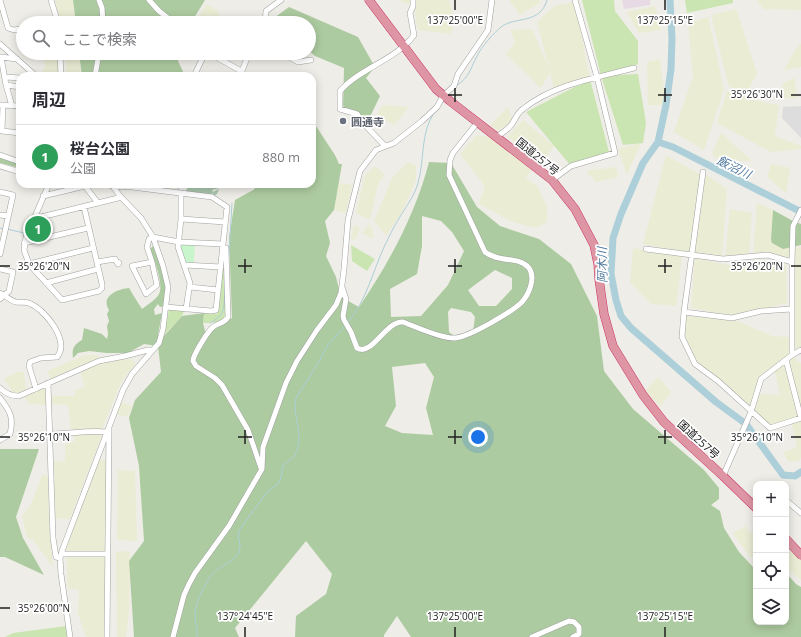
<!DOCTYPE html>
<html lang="ja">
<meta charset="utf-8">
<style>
:root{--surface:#fff;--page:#f7f7f7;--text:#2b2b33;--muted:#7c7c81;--line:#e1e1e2;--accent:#7c3aed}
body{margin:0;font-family:"Open Sans","Noto Sans JP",sans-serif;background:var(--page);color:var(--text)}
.controls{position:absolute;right:12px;bottom:12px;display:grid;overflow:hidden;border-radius:8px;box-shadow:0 2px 10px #0003}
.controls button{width:36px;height:36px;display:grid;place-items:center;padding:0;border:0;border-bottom:1px solid var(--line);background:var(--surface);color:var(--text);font:20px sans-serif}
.you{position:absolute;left:478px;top:437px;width:14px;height:14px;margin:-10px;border:3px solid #fff;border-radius:50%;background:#1a73e8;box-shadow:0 0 0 6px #1a73e833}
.badge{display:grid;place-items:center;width:26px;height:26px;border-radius:50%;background:var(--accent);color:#fff;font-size:13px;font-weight:700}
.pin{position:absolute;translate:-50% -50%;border:2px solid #fff;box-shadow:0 1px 4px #0006}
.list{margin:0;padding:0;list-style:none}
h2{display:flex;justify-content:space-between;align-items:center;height:52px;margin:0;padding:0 16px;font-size:17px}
h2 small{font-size:13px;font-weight:400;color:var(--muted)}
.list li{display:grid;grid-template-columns:26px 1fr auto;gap:12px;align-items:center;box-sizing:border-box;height:64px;padding:0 16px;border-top:1px solid var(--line)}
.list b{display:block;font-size:15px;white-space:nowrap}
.list p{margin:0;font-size:13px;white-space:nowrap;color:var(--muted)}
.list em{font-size:13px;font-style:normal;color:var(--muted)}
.icon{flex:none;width:22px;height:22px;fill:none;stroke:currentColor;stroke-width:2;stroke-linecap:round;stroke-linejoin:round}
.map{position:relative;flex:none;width:801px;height:637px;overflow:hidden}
.search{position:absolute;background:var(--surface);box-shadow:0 2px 10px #0003;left:16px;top:16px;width:300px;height:44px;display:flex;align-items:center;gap:10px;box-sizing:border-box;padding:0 14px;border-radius:22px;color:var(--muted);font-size:15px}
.panel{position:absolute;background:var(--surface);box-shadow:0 2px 10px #0003;left:16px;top:72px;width:300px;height:116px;border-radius:12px}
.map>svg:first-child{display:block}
.residential{fill:#dedddd}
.industrial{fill:#e8dae5}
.farmland{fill:#ebecd4}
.grass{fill:#cbe5b2}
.forest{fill:#adcba0;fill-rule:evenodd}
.cemetery{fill:#aac6ae}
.park{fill:#c9f5cc}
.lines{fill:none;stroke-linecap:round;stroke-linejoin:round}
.stream{stroke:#accfd9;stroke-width:1}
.river{stroke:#accfd9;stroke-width:7}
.minor-casing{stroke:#a1a1a1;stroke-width:6}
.highway-casing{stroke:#cb366a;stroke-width:9}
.minor{stroke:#fff;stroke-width:5}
.highway{stroke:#df96a4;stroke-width:8}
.ticks{fill:none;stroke:#202020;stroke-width:1.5}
.worship-dot{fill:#6b7280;stroke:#fff;stroke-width:1.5}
.labels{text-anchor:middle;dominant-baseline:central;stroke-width:3.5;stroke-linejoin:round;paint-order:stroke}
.worship-label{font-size:11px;font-weight:bold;fill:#5b616d;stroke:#fff;text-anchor:start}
.street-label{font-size:11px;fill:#202020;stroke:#fff}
.water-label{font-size:12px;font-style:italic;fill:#5179a0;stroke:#fff}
.ticks-label{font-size:10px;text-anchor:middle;fill:#202020;stroke:#fff;stroke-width:3.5;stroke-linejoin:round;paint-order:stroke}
</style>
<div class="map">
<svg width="801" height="637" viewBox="0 0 801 637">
<rect width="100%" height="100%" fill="#efede7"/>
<path class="residential" d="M801 106V138L782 118 783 107Z"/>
<path class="industrial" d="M622 0H650V5L624 9Z"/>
<path class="farmland" d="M55 0H73L76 23H61Z
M398 0H449L455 23 450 34 418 30 414 7Z
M509 0H539L540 3 520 15Z
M756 0H801V10L764 9Z
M575 2 590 79 554 90 550 72 541 88 506 54 515 43 510 30 532 29 549 68 537 22 554 6Z
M207 4 220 13 216 23H194Z
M655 6 661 30 639 33 627 12Z
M736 9 757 73 747 93 729 87 711 15Z
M708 17 724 89 704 150 674 132 693 77 688 23Z
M801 43V67L784 70 794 52Z
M41 53H56L60 76H40L45 67Z
M64 53H79L81 76H67Z
M660 59 666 105H648L647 62Z
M795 78 796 99 782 97 783 83Z
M727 91 766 103 779 105 775 136 801 146V149L771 152 717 123Z
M382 105 409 107 394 125 377 116Z
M508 107 513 121 497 131 490 125Z
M523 120 554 146 542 163 508 137Z
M721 133 752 161 719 160 712 154Z
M477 135 490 137 510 148 534 165 526 178 538 187 547 207V222L536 228 513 222 479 204 485 186 460 154Z
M641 143 627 175 618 149Z
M666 155 701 175 690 253 643 244Z
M408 162 416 165V180L402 212 386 236 374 221 392 178Z
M771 164 790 168 786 193 767 177Z
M375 166 385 175 378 184 370 220 356 213 365 175Z
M616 167 618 177 596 182 586 171Z
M705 174 727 189 722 257 694 253Z
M338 183 352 185 346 213 334 210Z
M156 184H174V190L156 188Z
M757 203 773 210 771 240 791 247 790 260 753 254Z
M730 209 752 213 749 255 725 257Z
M370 224 373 231V239L362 233Z
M354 225 360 228 355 240 351 239Z
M801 247V349L794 352V248Z
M633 248 682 256 676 306 651 304 630 282Z
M695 258 732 266 786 265 787 303 732 316 691 308Z
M686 316 735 320 772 336 790 337 789 355 760 378 749 408 697 362 685 336Z
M85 355H98L99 358 50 379 48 371Z
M794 356 798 362 801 363V458L798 461 789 462 783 453 797 447 791 421 771 427 753 412 758 394 780 395 775 371Z
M131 359 136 364 126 375 119 387 102 429H71L68 405 52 404V396H75V390L85 387 80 371 97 365 119 360Z
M17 372H24L26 391 14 394 4 379Z
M658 377 671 392 660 407 645 391Z
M46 386V405L30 404 24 397Z
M121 402 132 406 128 417 117 414Z
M91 434 102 435 70 519 55 518 54 462 65 461V444L75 441V435Z
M98 460H107L106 553 65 552Z
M118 470 135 471 137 541 117 540Z
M42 475 48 476 49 522 53 567 33 540 27 537 22 517 31 504Z
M745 526 750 533H756V556L750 557 733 533Z
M786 544 801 560V580L787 568 786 560 793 553 786 559Z
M130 551 129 611 126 637H117L116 552Z
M67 557H105V637H87L85 634 78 614 79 589H68Z"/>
<path class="grass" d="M582 0H614L615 11 638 41V64L604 76 638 74 646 123 643 143 623 145 601 76Z
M685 0H733V3L687 13Z
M590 79 609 152 571 166 526 112Z
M351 245 375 259 367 271 352 261Z
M224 254 226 315C221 323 212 323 203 323L204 313 217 314Z
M169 310 184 311 182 316 164 335Z
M66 626 67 637H5L13 633Z"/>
<path class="forest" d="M73 0H205L191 23H76Z
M289 7 358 37 375 67 366 78 380 96 367 123 343 106 344 68 315 56 309 51V23H280L274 18Z
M79 53H180L178 61 185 76H82Z
M312 120 335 155 339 164H342L334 210 325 221 330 243 326 256 336 277 341 297 359 307C389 263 416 213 429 162L451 163 477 207 500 226 539 239 571 264 597 316 604 371 633 409 704 470 719 488V499L711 505 720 511 724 528 739 552 754 568 756 566V622H786V573L796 584 801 587V637H411L397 616 384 635V637H295L296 616 326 594 332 574 306 541 235 628 239 637H134L129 561 144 541 139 466 129 418 135 400 161 372 158 346 144 344 128 353H107L89 351 78 353 73 358C72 349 73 345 82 340L84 328 102 334 107 339 108 334 107 326 109 321 107 314 109 310C100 296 118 289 129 288L135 298 142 309C147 305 156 300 159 294 164 284 154 259 150 249L154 245 167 285 165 306 160 307 158 304 154 309 155 315 162 313 158 335 164 336 182 316 204 313 203 323 206 335 232 318 229 238 235 200 255 189 250 184H312ZM422 216 441 221 452 232 464 251 448 285 421 316 391 317 390 289 417 274 422 246ZM495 270 512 278V289L496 306H479L468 290ZM451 308 471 312 475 317 473 331 468 334 453 335 449 332 448 312ZM425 363 434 377 426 408 433 435 402 433 385 426 396 406 392 367Z
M0 156 20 163V168L0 163Z
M773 210 793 221 801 224V245L783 249 772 243 771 240Z
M0 449H39L16 517 23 538 44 575 5 557H0Z"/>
<path class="cemetery" d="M190 184H221L219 188 212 190 213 192 219 189 217 194 214 196 213 193 211 195 185 192Z"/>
<path class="park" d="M47 218 48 226 42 227 44 236 31 239 32 230 39 220Z
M182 243H195L194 263H187L185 262 179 245Z"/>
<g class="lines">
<path class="stream" d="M456 86C470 77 470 69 477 56 482 46 493 34 501 27 515 16 540 25 547 0
M178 190 179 184
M0 228 4 229
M7 229 24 233
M229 255 232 203
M348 322C367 300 373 270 385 245 389 237 393 228 398 220 405 208 414 197 418 183 424 162 421 140 430 120 433 113 440 107 444 100
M210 323C226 314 223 310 225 294
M197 637C198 630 195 623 195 615 195 604 202 590 208 580 218 561 248 564 238 536L240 529 267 492 279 483 281 477 283 465C286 462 293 459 295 455 305 437 292 416 296 398L320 360 327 346 345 326"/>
<path class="river" d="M670 0 672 38 671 69 666 105 658 142 643 163 621 214 613 238 611 274 616 300 621 316 631 328 716 402 746 424 783 475 795 476 801 472
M658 142 673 147 801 212"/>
<g class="minor-casing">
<path id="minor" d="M0 0 8 28 14 30 20 29
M51 0 58 23
M99 0 102 8 103 23
M149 0 159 11 174 23
M265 23 266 11 281 0
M0 44 36 76
M60 53 61 76
M209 53 241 71
M282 53 298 62 311 60
M95 76 99 53
M194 76 205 53
M240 76 249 53
M6 77 20 78
M6 85 20 87
M1 105 20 106
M3 105 2 131 20 133
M12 106 6 85 1 57 17 59
M496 137C502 133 508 130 512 124 516 118 517 113 523 109 554 84 596 78 634 68
M385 146 363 123 357 114 340 109V91C360 68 396 60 414 35L410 13 413 6V0
M0 155 20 162
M0 166 20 172
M703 172 684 312 682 337 695 364 718 381 770 428 801 418 786 360
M552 180 571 166 615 153 597 77 575 0
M49 184 26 237 24 250 29 264 62 300 99 291 102 288V284L84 207
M112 186 132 187 212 197 227 207 216 310 211 311 166 307
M0 192 13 195 0 254
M181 194V219L178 247 190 283 186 309
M43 196 85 186 98 203
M0 215 8 216
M33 219 118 198 120 196
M181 219 225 222
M24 243 88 228
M226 248 228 317C224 324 217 323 212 328 207 333 193 355 193 361L196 366 215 378 222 385 248 430 261 468
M646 249 723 259 768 255 792 262
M97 262 115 259 118 264 119 263
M152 262 132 266 146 294 157 285 152 262 147 247 149 239 153 237 179 242 223 244
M29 264 93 248
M184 265 221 267
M0 269 13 272 9 291 0 299
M46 283 98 269
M190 287 218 290
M342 287 346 299 343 316 344 320 351 332 357 348C372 357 385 321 403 322 416 327 442 339 455 338 469 337 512 312 522 302 529 294 536 278 529 268 520 256 498 263 485 252L449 175 450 160 453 153 477 123
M0 293C6 295 10 301 16 302 21 303 26 301 31 304 46 311 70 341 57 357L41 358 30 362 29 366 36 389
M684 312 732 318 761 311 791 309
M792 355V262L793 226 801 210
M48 383 53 538 56 557 60 558
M0 388C5 393 12 396 19 396L99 361 125 356 148 350H152
M0 398C10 411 14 417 10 434L0 440
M49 434C69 434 87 430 107 432
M723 476 751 412 761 379 792 355 801 350
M786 502H788L801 513
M61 554H108
M70 637 61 574 60 558 62 551 123 390 132 374 159 343 163 329 168 287 163 266 153 237 141 218 120 196 111 184
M107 637 109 428
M173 637 184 595 189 584 195 573 229 526 262 469 263 447 267 436 286 383 297 361 317 330 336 305 341 293 344 269 348 220 360 171 376 150 394 143 422 121 437 107 443 96 454 86 458 74 488 30 492 0
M532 637 569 621 574 622 579 627V634L573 637"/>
</g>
<g class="highway-casing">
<path id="highway" d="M369 0 436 89 450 101 552 180 575 209 594 245 598 264 599 279 604 314 613 346 643 395 664 422 723 476 756 508
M786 539 801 555"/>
</g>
<use href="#minor" class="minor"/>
<use href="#highway" class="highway"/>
</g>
<path class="ticks" d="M455 0V10M665 0V10M455 88V102M665 88V102M448 95H462M658 95H672M791 95H801M245 259V273M455 259V273M665 259V273M0 266H10M238 266H252M448 266H462M658 266H672M791 266H801M245 430V444M455 430V444M665 430V444M0 437H10M238 437H252M448 437H462M658 437H672M791 437H801M0 608H10M245 627V637M455 627V637M665 627V637"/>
<circle class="worship-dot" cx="343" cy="121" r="4"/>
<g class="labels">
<g class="worship-label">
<text x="351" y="121">圓通寺</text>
</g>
<g class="street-label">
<text transform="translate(538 156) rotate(39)">国道257号</text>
<text transform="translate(699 439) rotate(42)">国道257号</text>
</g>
<g class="water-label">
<text transform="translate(734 167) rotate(26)">飯沼川</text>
<text transform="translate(602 265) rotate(-91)">阿木川</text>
</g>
</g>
<g class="ticks-label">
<text x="455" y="24">137°25'00"E</text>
<text x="665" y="24">137°25'15"E</text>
<text x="757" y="98">35°26'30"N</text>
<text x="44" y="270">35°26'20"N</text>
<text x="757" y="270">35°26'20"N</text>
<text x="44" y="441">35°26'10"N</text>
<text x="757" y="441">35°26'10"N</text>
<text x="44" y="612">35°26'00"N</text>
<text x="245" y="620">137°24'45"E</text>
<text x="455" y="620">137°25'00"E</text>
<text x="665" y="620">137°25'15"E</text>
</g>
</svg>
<div class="controls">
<button>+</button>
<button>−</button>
<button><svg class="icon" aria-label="locate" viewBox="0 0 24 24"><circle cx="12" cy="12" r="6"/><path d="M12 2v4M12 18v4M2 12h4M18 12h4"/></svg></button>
<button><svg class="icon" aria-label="layers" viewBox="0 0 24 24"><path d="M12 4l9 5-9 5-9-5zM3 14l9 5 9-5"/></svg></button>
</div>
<div class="you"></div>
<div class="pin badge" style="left:38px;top:229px;background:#2e9e5b">1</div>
<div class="search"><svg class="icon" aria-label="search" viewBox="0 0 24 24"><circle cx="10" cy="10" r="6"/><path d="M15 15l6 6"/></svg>ここで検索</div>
<section class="panel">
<h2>周辺<small></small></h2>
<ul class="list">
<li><span class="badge" style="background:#2e9e5b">1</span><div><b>桜台公園</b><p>公園</p></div><em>880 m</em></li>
</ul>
</section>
</div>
